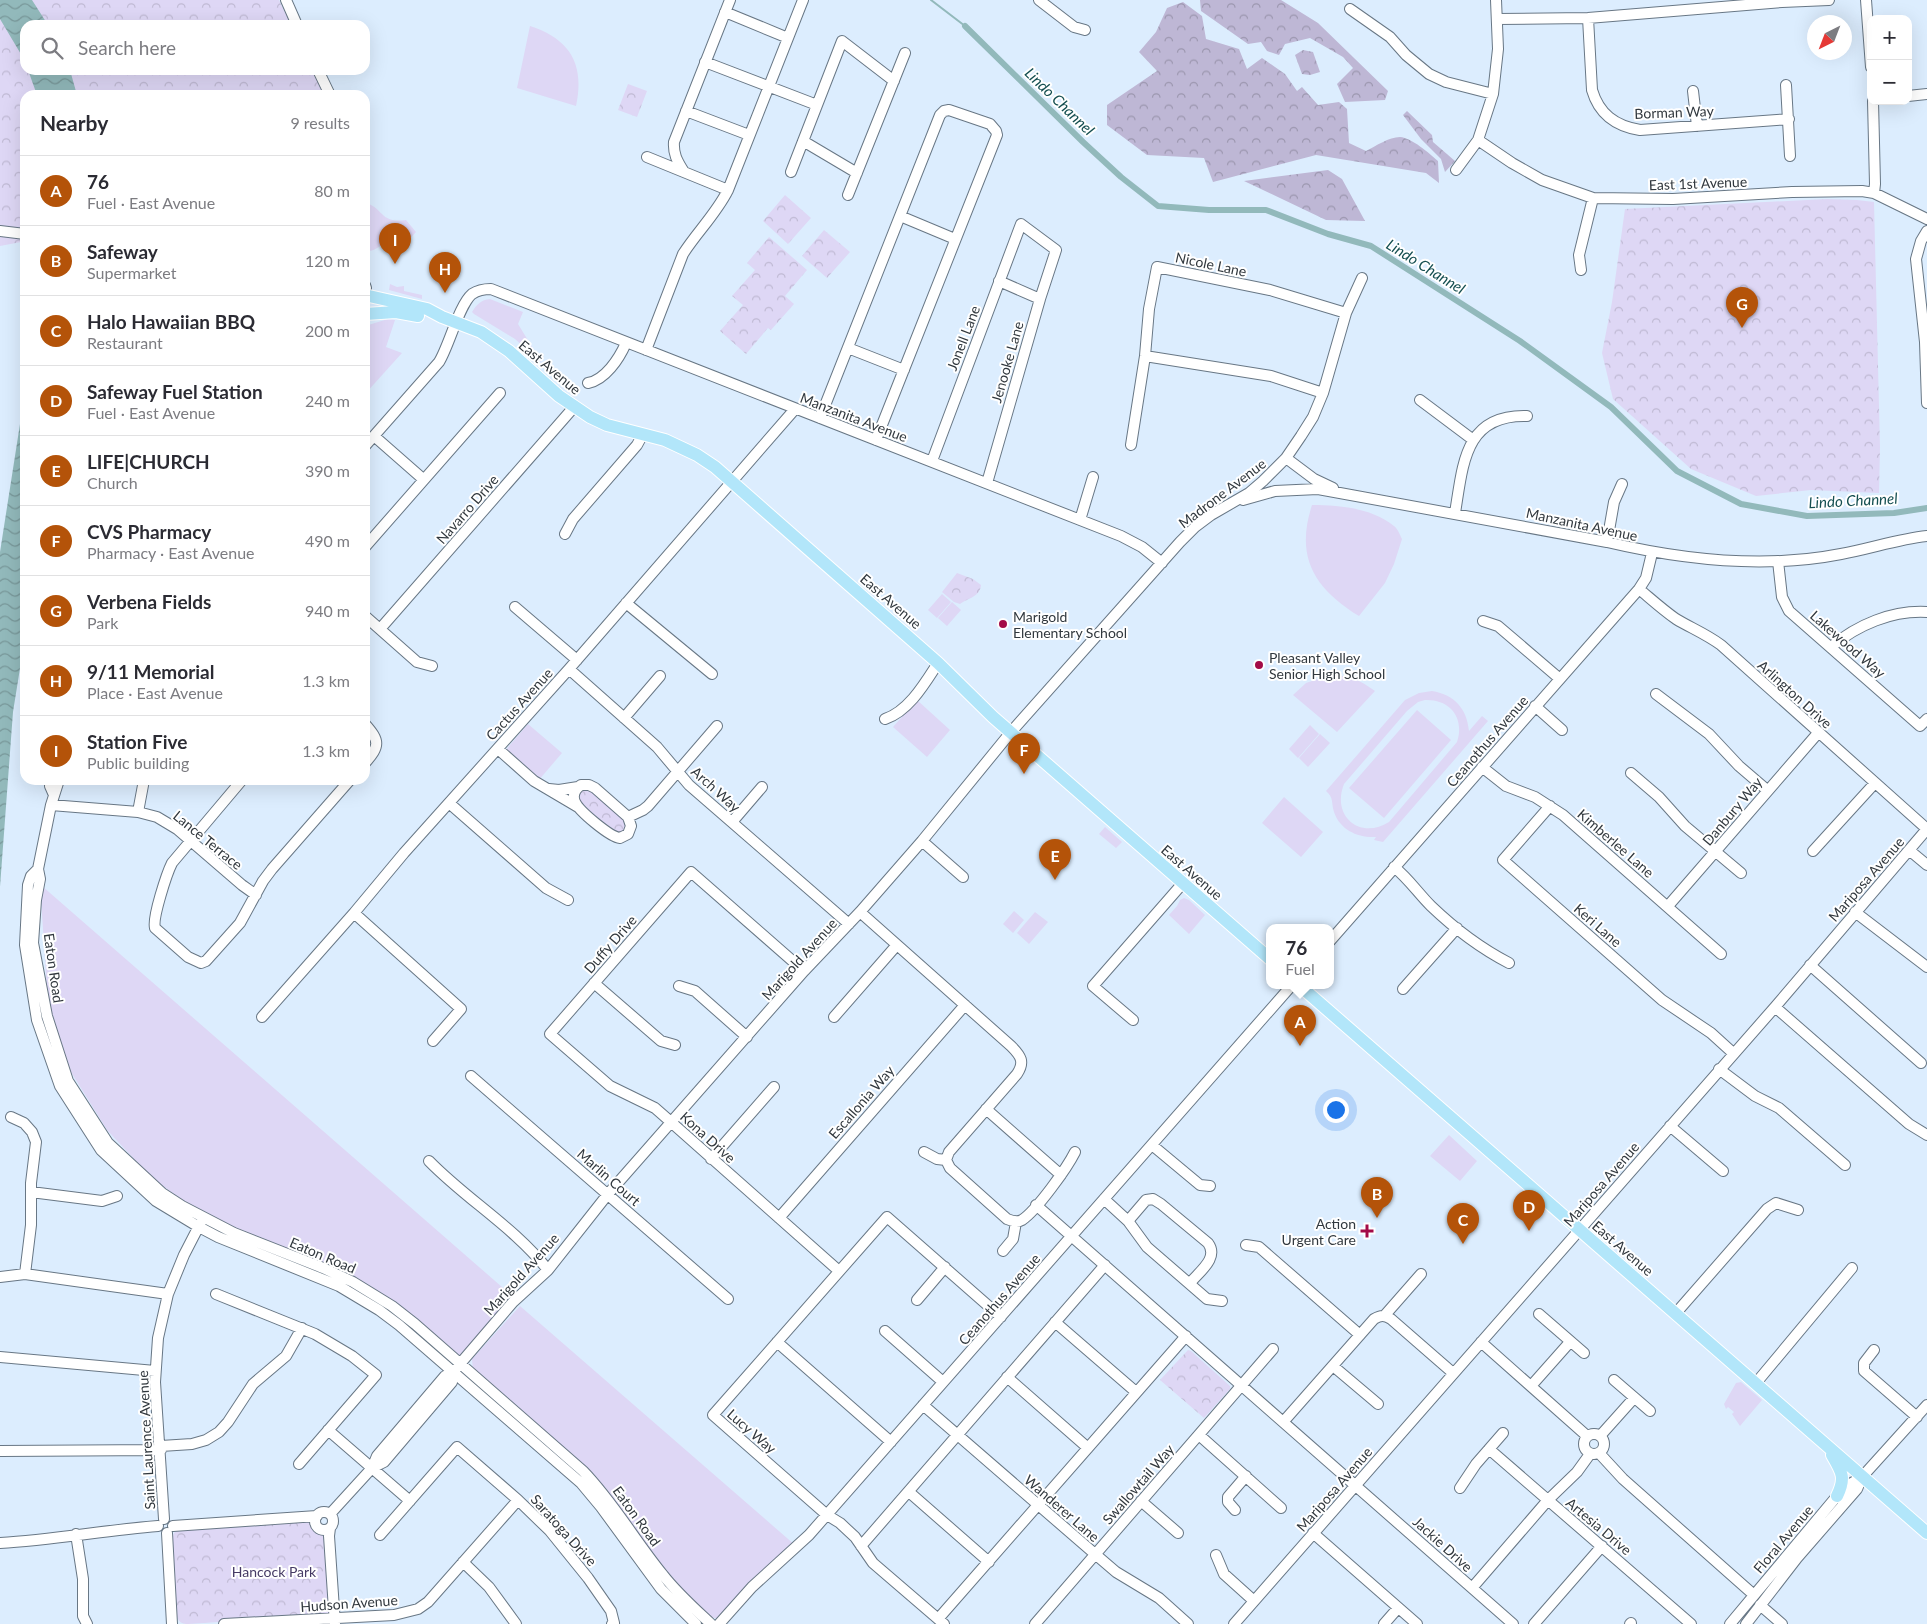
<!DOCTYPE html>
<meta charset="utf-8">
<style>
:root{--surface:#fff;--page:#f7f7f7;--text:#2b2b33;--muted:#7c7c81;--line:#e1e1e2;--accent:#b45309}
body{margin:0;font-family:Lato,sans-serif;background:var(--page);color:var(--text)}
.controls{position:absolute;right:15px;top:15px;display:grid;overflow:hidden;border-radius:10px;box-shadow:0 5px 20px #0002}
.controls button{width:45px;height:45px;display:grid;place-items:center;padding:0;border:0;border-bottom:1px solid var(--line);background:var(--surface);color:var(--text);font:25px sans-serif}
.compass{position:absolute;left:1807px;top:15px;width:45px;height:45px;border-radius:50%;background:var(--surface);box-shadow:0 5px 20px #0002;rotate:222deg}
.you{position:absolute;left:1335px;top:1109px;width:18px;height:18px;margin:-12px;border:4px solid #fff;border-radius:50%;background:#1a73e8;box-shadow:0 0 0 8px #1a73e833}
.badge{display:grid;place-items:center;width:32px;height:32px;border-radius:50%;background:var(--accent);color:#fff;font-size:16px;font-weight:700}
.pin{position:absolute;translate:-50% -41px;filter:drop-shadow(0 1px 2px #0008)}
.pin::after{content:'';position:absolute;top:26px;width:18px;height:15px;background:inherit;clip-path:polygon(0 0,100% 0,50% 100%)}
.popup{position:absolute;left:1266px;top:924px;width:68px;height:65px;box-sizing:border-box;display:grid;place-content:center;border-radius:10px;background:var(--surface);filter:drop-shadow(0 1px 4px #0005);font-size:16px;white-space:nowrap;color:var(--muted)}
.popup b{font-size:19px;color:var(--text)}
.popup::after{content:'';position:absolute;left:50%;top:100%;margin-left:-10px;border:10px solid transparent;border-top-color:var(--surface)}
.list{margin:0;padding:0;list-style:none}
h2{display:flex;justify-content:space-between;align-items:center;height:65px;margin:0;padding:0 20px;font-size:21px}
h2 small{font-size:16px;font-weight:400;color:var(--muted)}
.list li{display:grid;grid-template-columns:32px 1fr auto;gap:15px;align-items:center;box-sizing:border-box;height:70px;padding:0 20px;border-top:1px solid var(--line)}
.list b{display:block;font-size:19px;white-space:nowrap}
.list p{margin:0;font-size:16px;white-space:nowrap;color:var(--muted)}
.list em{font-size:16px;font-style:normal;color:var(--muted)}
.icon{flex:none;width:28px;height:28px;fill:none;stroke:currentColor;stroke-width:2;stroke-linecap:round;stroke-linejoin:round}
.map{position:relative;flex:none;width:1927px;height:1624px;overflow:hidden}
.search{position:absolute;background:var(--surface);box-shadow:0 5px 20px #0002;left:20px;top:20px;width:350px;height:55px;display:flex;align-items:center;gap:12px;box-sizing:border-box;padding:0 18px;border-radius:15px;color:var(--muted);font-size:19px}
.panel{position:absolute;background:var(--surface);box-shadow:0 5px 20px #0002;left:20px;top:90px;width:350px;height:695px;border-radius:15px}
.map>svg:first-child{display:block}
.green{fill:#ded7f5;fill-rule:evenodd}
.forest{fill:url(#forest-crowns)}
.park{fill:url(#park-crowns)}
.water{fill:url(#water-waves)}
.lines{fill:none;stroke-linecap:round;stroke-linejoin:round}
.stream{stroke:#92b9bb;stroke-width:2}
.canal{stroke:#92b9bb;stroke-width:6}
.minor-casing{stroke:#687785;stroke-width:12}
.major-casing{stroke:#fff;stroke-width:14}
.minor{stroke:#fff;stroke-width:10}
.major{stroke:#b2e6fa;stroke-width:12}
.poi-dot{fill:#a30b47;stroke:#fff;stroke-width:2}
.labels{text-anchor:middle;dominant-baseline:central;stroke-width:4;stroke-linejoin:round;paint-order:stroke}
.street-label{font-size:14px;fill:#31383e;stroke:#fff}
.poi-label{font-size:14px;fill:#31383e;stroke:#fff;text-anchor:start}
.park-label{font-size:14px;fill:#463b65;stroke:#fff}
.water-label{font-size:15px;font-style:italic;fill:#154f51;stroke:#fff}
</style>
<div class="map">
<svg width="1927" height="1624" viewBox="0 0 1927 1624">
<defs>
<pattern id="forest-crowns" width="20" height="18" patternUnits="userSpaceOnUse" patternTransform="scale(1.25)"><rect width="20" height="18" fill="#beb7d5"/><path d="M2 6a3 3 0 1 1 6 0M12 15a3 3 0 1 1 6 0" fill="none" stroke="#9b96ae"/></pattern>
<pattern id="park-crowns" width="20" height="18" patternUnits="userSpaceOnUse" patternTransform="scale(1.25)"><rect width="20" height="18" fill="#ded7f5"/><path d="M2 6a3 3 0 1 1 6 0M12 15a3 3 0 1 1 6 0" fill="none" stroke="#bfb9d3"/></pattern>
<pattern id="water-waves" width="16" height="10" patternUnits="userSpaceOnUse" patternTransform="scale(1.25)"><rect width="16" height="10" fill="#92b9bb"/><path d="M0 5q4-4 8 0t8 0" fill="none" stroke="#789799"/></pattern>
</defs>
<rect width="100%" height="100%" fill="#dcedfe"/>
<path class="green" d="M530 26C570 39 585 64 576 106L517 88Z
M365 203C384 207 379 224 406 220L416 232 403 246 393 240C382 242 377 251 369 251Z
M390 284 397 287 404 286V291L422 295V299L389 290Z
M490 299 523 312 518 324 542 363 515 339 474 314 472 312C477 304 481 300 490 299Z
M388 319 395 320 386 347 402 353 365 394V326Z
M1312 505C1339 505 1372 508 1394 526 1398 529 1400 535 1402 539L1394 564 1385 583 1359 616C1314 588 1295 557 1312 505Z
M942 594 951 602 937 618 928 610Z
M952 602 961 610 947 626 938 618Z
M1330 675C1348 675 1360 680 1375 691L1337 732 1293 695 1306 683Z
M1432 691C1455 695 1467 709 1469 731L1482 716 1488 721 1383 842 1374 840 1376 837C1358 838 1340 830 1334 812 1331 802 1334 798 1326 791L1405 700 1419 693ZM1425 700C1450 699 1465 718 1457 742L1389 822C1361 840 1331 817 1344 784L1407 711 1418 702Z
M917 700 950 730 927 757 893 727Z
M1417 710 1451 740 1384 818 1349 788Z
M528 724 562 753 538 781 504 752Z
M1310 725 1319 734 1298 758 1289 749Z
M1320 734 1330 743 1308 767 1299 758Z
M1284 797 1323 832 1301 857 1262 823Z
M1105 827 1122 842 1116 848 1099 834Z
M42 886 510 1294 506 1306 464 1355 456 1357 402 1310 194 1209 151 1177 107 1130 71 1072 48 1005 41 899Z
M1184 898 1189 900 1205 915 1189 934 1169 915 1177 906 1180 900Z
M1014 911 1024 920 1013 933 1003 924Z
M1035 912 1048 922 1029 944 1017 933Z
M1449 1135 1477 1161 1460 1181 1430 1156Z
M520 1306 795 1545 719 1618H714L698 1609 658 1565 603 1488 473 1370 472 1359Z
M1741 1382 1762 1400 1740 1426 1732 1414 1734 1412 1728 1407 1726 1409 1724 1404 1736 1383Z"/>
<path class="forest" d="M1200 0H1281L1318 23 1388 91 1385 100 1345 102 1337 84 1353 68 1343 57 1310 38 1285 44 1279 55 1267 51 1261 42 1248 44 1201 11Z
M1183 2 1202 16 1206 39 1239 49 1247 69 1262 58 1285 74 1297 91 1302 87 1318 105 1339 102 1347 109 1349 143 1366 151C1376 146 1389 137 1400 137 1412 138 1429 153 1438 161L1439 183 1426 173 1316 155 1213 182 1204 158 1147 155 1107 125V105L1157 71 1139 52 1156 32 1167 8Z
M1303 50 1313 52 1320 72 1310 75 1302 74 1295 55Z
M1407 111 1432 135 1433 142 1455 161 1445 172 1441 159 1421 139 1403 115Z
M1328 170 1342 179 1365 221 1326 220 1244 181Z"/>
<path class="park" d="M0 0H279L291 25H25V70H312L324 95H25V230L21 242 0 246Z
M628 84 647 91 637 117 618 110Z
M785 195 811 218 788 244 763 221Z
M1827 199 1857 200 1874 202 1880 447 1879 493 1811 490 1756 496 1691 469 1613 399 1602 353 1612 302 1625 209Z
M824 230 850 252 827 278 802 256Z
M769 237 807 270 785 296 794 304 771 330 768 328 746 354 720 331 743 305 732 296 755 270 747 263Z
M957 573 973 579 981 585C980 597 968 598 960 604L954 602 942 592Z
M585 789 590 790 626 821 627 824 624 834 614 833 581 804 578 794Z
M1188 1350 1191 1351 1230 1386V1389L1204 1418 1160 1380Z
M298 1522H310L317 1530 327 1537 329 1612 326 1615 188 1624C182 1624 179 1622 177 1617L172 1539 174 1533 178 1530Z"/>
<path class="water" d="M0 0H32L48 25H25V61L0 19Z
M28 70H70L77 95H37Z
M25 392V637L13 712 0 887V552Z"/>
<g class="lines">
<path class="stream" d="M931 0 965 26"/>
<path class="canal" d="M965 26 1083 142 1121 177 1158 206 1209 210H1266L1328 234 1371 246 1520 341 1611 407 1677 471 1741 504 1807 516 1894 513 1927 508"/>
<g class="minor-casing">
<path id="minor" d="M286 0 297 25
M1039 0 1074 27 1085 30
M1866 0 1871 67
M1350 9 1390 37 1406 55 1429 74 1446 82 1493 94
M725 12 788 38
M1588 18 1592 90C1599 114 1615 126 1640 130L1789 119
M1497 19 1588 18 1782 2 1829 0
M705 62 817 105
M318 70 330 95
M1786 85 1790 156
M1693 91 1697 126
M1908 96 1927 94
M1873 101 1875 184 1874 193
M686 111 749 135
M1478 140 1512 163 1542 180 1593 198 1673 199 1792 192 1862 191 1874 193 1927 219
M803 141 857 173
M647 157 728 190
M1456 170 1478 140 1493 94 1498 49 1496 0
M684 172C678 162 673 155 674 142L730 0
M791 172 842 41 894 81
M848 195 905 53
M900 216 955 239
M0 231 25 234
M1927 231 1921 241 1916 259 1925 342 1927 403
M1581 270 1579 255 1593 198
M999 281 1040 299
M365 285 366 288
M848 348 904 370
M646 350 683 254C697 232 716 214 728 190L803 0
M1145 356 1271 376 1323 393
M588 383C605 380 619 359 626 343
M1420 400 1472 439
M820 418 940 115 944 111 949 110 990 124 996 131 997 135 876 440
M374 436 423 479
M1131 445 1145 356 1149 309 1157 267 1270 290 1346 313
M365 446 439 362C449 346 459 305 472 294 478 290 484 289 491 289L1121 536 1142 547 1162 563
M1286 458 1314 479 1333 488
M932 461 1021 224 1056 250 1040 299 987 483
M1243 500 1275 491 1318 489 1607 542C1683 560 1764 569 1841 554 1870 549 1898 539 1927 536
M1455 513C1463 465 1464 414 1527 416
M1080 520 1093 477
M565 534 573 519 637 445 643 434
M1607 542 1614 502 1622 484
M365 547 500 393
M1778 561 1782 597 1789 611 1920 726 1927 719
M626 603 712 674
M515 607 577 660
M365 616 417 662 432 666
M1483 621 1498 626 1560 679
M380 629 574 407
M1831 647C1857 625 1892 610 1927 612
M569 669 657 747 689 785 849 924
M1656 694 1709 734 1739 766 1767 790
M1535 706 1562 730
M624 718 660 676
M885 719C909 711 925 683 938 663
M365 724C380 741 380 746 365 763
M498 749 534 781 578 807
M1482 767 1506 786 1535 797 1563 815 1721 954
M1631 773 1659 797 1685 826 1741 873
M51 780 50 786 54 795
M59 780 51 805 38 869 40 879 36 900 33 943 47 1016 68 1081 108 1143 162 1193 182 1206 234 1233 323 1268 353 1282 392 1306 415 1324 583 1471C614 1503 635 1541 663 1575 677 1593 694 1608 711 1624
M242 780 172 863C167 873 152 918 155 928L188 957 201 963 206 961 240 923 263 881 272 869 350 780
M581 785H589L595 788 628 817 631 826 628 834 620 838C610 837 579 811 575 802 572 795 575 789 581 785Z
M549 789 559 790 578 787
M449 803 546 888 568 900
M51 805 138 812 157 817 177 829 242 885 256 895
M1550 806 1503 860 1662 1000 1711 1033 1733 1053
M138 812 144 780
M628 817 643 810 648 806 717 726
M732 822 762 787
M922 841 963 877
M1909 850 1927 865
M1813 851 1875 783
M1394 867C1408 878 1418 893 1431 906 1455 929 1480 948 1509 963
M38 869 31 876 28 885 25 945 37 1020 60 1086 101 1150 156 1201 199 1227 218 1237 339 1286 379 1310 399 1325 581 1483 601 1507 661 1589 696 1624
M1668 906 1818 733
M860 912 1011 1046C1021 1056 1025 1062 1017 1074L949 1152 946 1160 950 1168 1007 1219C1012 1221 1017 1223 1022 1220 1037 1210 1067 1168 1075 1152
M1855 912 1927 967
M354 913 461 1009 433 1041
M1330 941 1639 589 1646 578 1652 553
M1810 965 1921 1063
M804 971 691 872 550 1034 610 1086 655 1108 663 1115 839 1271
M594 983 661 1041 675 1045
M679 986 695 991 747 1037
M1403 989 1457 928
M1775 1007 1909 1124 1927 1135
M262 1017 354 913 404 853 569 669 795 409
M834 1017 896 946
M1133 1020 1093 986 1183 883
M1719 1069 1755 1096 1779 1108 1845 1165
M471 1076 728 1299
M986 1109 1061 1175
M11 1117 24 1123 32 1132 36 1142 31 1183V1225L25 1274
M1670 1126 1723 1171
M1152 1145 1200 1185 1210 1186
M924 1152 937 1159 946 1160
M711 1159 774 1087
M429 1161C467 1200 514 1227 548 1270
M31 1192 102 1201 117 1196
M1104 1199 1128 1221 1147 1247 1207 1299 1222 1301
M1036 1205 1513 1624
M779 1218 965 1005
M1128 1221 1146 1200 1153 1199 1161 1204 1208 1243C1219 1258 1200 1271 1190 1283
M1246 1245 1259 1247 1360 1335
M1003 1251 1013 1239 1016 1222
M0 1277 25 1274 168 1294
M216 1294 315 1334 352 1356 376 1375 299 1464
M917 1300 945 1267
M1676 1313 1767 1209 1776 1203 1798 1210
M1539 1314 1584 1353
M1385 1315 1421 1274
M1055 1322 1136 1392
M885 1331 943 1382
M777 1342 891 1442
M1481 1342 1587 1436
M1874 1350 1864 1363V1371L1917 1417
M0 1357 155 1371
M1333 1366 1378 1404
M1007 1377 1088 1448
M1614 1380 1650 1411
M1756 1383 1852 1268
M1531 1386 1570 1342
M923 1405 1095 1554 1116 1572 1159 1598 1188 1624
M1284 1421 1374 1319C1381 1315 1384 1315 1391 1319L1453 1373
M328 1430 410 1501
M1584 1444a10 10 0 1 1 20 0a10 10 0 1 1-20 0Z
M1199 1435 1281 1508
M1600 1436 1634 1398
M161 1446 192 1444 206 1440 219 1432 228 1422 253 1384 286 1356 302 1328
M1489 1449 1691 1624
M0 1451 161 1450
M1599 1453 1623 1479 1754 1595
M372 1468 377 1456 445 1376 453 1372 513 1302 548 1270 608 1194 804 971 860 912 922 841 1011 732 1180 542 1195 527 1211 515 1249 493 1263 481 1286 458 1301 436 1313 417 1323 393 1346 313 1362 278
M1460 1488 1476 1464 1503 1433
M909 1492 989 1562
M1141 1501 1178 1533
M1235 1510 1228 1502V1497L1246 1476
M315 1521a9 9 0 1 1 18 0a9 9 0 1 1-18 0Z
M330 1514 372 1468 384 1462 452 1382 453 1372
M164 1519 155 1382 158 1338 168 1294 184 1255 201 1222
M173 1526 317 1516
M330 1528 329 1536 335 1624
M167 1533 172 1624
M1313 1533 1417 1624
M76 1534 83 1579V1616L87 1624
M380 1535 457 1447 518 1500 550 1531 588 1578 611 1611 614 1623 612 1624
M0 1543C53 1540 106 1530 158 1526
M861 1546 1105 1265
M1216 1555 1224 1574 1254 1601
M463 1562 489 1587 516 1624
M1472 1588 1548 1500 1577 1472 1590 1454
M1760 1605 1782 1624
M938 1619 1186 1336
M224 1624 394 1615 418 1609 428 1602 518 1500
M719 1624 752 1587 809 1535 1292 985
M944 1624 873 1563 855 1537 840 1523 827 1515 713 1415 887 1217 1001 1317
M1035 1624 1273 1349
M1234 1624 1775 1007 1927 829 1721 645C1706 634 1691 628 1676 619 1663 610 1651 599 1639 589
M1384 1624 1398 1608
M1534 1624 1602 1546
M1630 1624 1631 1623
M1730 1624 1837 1496 1850 1484 1862 1477 1927 1405
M1746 1624 1797 1558 1857 1489 1862 1477"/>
</g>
<g class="major-casing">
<path id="major" d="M369 296 427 309 442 317 481 332 509 351 559 396 590 417 607 425 665 440 697 455 715 467 938 663 993 717 1270 959
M365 314 396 312 418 316
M1299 985 1927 1533
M1832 1455C1842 1472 1846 1478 1837 1496"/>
</g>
<use href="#minor" class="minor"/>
<use href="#major" class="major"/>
</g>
<g class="poi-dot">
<circle cx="1003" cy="624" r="5"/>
<circle cx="1259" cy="665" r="5"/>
<path d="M1364.5 1223.5h5v5h5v5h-5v5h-5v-5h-5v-5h5z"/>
</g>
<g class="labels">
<g class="street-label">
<text transform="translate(1674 112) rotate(-2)">Borman Way</text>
<text transform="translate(1698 183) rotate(-2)">East 1st Avenue</text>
<text transform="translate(1211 264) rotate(12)">Nicole Lane</text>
<text transform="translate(963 338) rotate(-69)">Jonell Lane</text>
<text transform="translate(1007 362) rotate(-74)">Jenooke Lane</text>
<text transform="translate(550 367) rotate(40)">East Avenue</text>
<text transform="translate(854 417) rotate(21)">Manzanita Avenue</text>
<text transform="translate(1222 493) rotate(-37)">Madrone Avenue</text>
<text transform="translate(467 509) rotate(-49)">Navarro Drive</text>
<text transform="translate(1582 524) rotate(12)">Manzanita Avenue</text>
<text transform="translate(891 601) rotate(41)">East Avenue</text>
<text transform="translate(1848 644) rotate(41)">Lakewood Way</text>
<text transform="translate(1795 694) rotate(42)">Arlington Drive</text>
<text transform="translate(519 704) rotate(-48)">Cactus Avenue</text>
<text transform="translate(1487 741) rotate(-49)">Ceanothus Avenue</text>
<text transform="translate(716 789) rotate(42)">Arch Way</text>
<text transform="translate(1732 811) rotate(-50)">Danbury Way</text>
<text transform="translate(208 840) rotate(39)">Lance Terrace</text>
<text transform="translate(1616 843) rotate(41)">Kimberlee Lane</text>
<text transform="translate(1192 872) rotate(41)">East Avenue</text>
<text transform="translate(1866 879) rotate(-49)">Mariposa Avenue</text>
<text transform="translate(1598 925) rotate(41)">Keri Lane</text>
<text transform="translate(610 944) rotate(-49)">Duffy Drive</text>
<text transform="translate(799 959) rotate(-48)">Marigold Avenue</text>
<text transform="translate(54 968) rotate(82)">Eaton Road</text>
<text transform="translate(861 1102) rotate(-49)">Escallonia Way</text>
<text transform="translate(708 1137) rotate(42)">Kona Drive</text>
<text transform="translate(609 1177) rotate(41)">Marlin Court</text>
<text transform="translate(1601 1184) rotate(-49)">Mariposa Avenue</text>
<text transform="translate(1623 1248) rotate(41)">East Avenue</text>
<text transform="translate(323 1255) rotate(23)">Eaton Road</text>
<text transform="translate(521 1274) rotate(-48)">Marigold Avenue</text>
<text transform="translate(999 1299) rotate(-49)">Ceanothus Avenue</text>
<text transform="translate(752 1431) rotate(41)">Lucy Way</text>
<text transform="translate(146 1440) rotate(-93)">Saint Laurence Avenue</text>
<text transform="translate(1138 1484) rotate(-49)">Swallowtail Way</text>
<text transform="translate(1334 1489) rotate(-49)">Mariposa Avenue</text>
<text transform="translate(1062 1508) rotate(41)">Wanderer Lane</text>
<text transform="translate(637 1516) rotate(54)">Eaton Road</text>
<text transform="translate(1599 1526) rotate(40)">Artesia Drive</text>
<text transform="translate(564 1530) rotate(48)">Saratoga Drive</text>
<text transform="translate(1783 1539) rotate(-50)">Floral Avenue</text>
<text transform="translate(1443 1544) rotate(42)">Jackie Drive</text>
<text transform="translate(349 1603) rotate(-4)">Hudson Avenue</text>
</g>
<g class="poi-label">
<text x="1013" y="616">Marigold<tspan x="1013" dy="16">Elementary School</tspan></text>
<text x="1269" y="657">Pleasant Valley<tspan x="1269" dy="16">Senior High School</tspan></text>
<text x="1356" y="1223" text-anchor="end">Action<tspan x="1356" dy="16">Urgent Care</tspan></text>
</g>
<g class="park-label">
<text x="274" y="1571">Hancock Park</text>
</g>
<g class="water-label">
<text transform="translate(1060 101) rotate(44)">Lindo Channel</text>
<text transform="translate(1426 266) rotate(32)">Lindo Channel</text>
<text transform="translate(1853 500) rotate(-3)">Lindo Channel</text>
</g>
</g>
</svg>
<div class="controls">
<button>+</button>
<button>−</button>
</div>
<svg class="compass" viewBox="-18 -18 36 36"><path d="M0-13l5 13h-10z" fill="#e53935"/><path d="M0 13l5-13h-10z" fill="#7c7c81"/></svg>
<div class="you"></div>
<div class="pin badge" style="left:1300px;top:1046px">A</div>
<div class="popup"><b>76</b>Fuel</div>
<div class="pin badge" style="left:1377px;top:1218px">B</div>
<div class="pin badge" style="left:1463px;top:1244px">C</div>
<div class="pin badge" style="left:1529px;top:1231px">D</div>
<div class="pin badge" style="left:1055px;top:880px">E</div>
<div class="pin badge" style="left:1024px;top:774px">F</div>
<div class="pin badge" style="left:1742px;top:328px">G</div>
<div class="pin badge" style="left:445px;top:293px">H</div>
<div class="pin badge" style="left:395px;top:264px">I</div>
<div class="search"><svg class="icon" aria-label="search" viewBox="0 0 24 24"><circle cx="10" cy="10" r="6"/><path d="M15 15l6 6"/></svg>Search here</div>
<section class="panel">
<h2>Nearby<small>9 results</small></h2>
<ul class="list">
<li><span class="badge">A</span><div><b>76</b><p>Fuel · East Avenue</p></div><em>80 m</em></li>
<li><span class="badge">B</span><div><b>Safeway</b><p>Supermarket</p></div><em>120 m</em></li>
<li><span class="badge">C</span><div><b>Halo Hawaiian BBQ</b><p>Restaurant</p></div><em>200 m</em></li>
<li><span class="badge">D</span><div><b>Safeway Fuel Station</b><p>Fuel · East Avenue</p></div><em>240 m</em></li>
<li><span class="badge">E</span><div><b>LIFE|CHURCH</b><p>Church</p></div><em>390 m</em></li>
<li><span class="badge">F</span><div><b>CVS Pharmacy</b><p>Pharmacy · East Avenue</p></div><em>490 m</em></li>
<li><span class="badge">G</span><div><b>Verbena Fields</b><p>Park</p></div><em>940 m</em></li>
<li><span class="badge">H</span><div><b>9/11 Memorial</b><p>Place · East Avenue</p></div><em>1.3 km</em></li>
<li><span class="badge">I</span><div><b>Station Five</b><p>Public building</p></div><em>1.3 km</em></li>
</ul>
</section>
</div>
